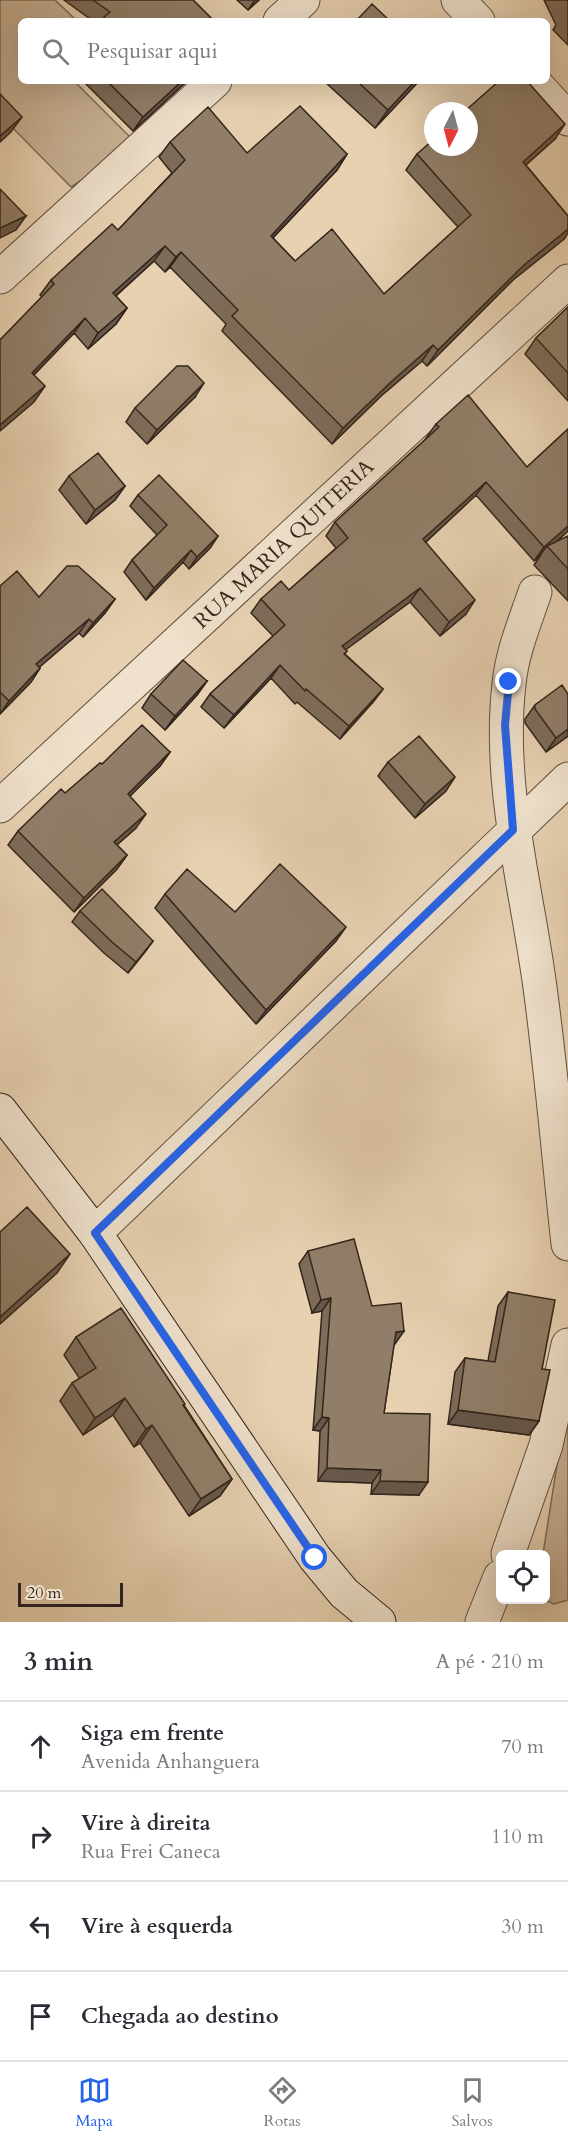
<!DOCTYPE html>
<html lang="pt">
<meta charset="utf-8">
<style>
:root{--surface:#fff;--page:#f7f7f7;--text:#2b2b33;--muted:#7c7c81;--line:#e1e1e2;--accent:#2563eb}
body{margin:0;font-family:Cardo,serif;background:var(--page);color:var(--text)}
.controls{position:absolute;right:18px;bottom:18px;display:grid;overflow:hidden;border-radius:9px;box-shadow:0 6px 24px #0002}
.controls button{width:54px;height:54px;display:grid;place-items:center;padding:0;border:0;border-bottom:2px solid var(--line);background:var(--surface);color:var(--text);font:30px sans-serif}
.compass{position:absolute;left:424px;top:102px;width:54px;height:54px;border-radius:50%;background:var(--surface);box-shadow:0 6px 24px #0002;rotate:186deg}
.scale{position:absolute;left:18px;bottom:15px;width:105px;box-sizing:border-box;padding-left:6px;border:3px solid #34251c;border-top:0;font-size:16px;line-height:21px;white-space:nowrap;color:#34251c;-webkit-text-stroke:4px #efe1cc;paint-order:stroke}
.stop{position:absolute;width:18px;height:18px;margin:-14px;border:4px solid #2563eb;border-radius:50%;background:#fff}
.stop.end{background:#2563eb;border-color:#fff;box-shadow:0 2px 6px #0008}
.list{margin:0;padding:0;list-style:none}
h2{display:flex;justify-content:space-between;align-items:center;height:78px;margin:0;padding:0 24px;font-size:26px}
h2 small{font-size:20px;font-weight:400;color:var(--muted)}
.list li{display:grid;grid-template-columns:39px 1fr auto;gap:18px;align-items:center;box-sizing:border-box;height:90px;padding:0 24px;border-top:2px solid var(--line)}
.list b{display:block;font-size:22px;white-space:nowrap}
.list p{margin:0;font-size:20px;white-space:nowrap;color:var(--muted)}
.list em{font-size:20px;font-style:normal;color:var(--muted)}
.icon{flex:none;width:33px;height:33px;fill:none;stroke:currentColor;stroke-width:2;stroke-linecap:round;stroke-linejoin:round}
.map{position:relative;flex:none;width:568px;height:1622px;overflow:hidden}
.search{position:absolute;background:var(--surface);box-shadow:0 6px 24px #0002;left:18px;right:18px;top:18px;height:66px;display:flex;align-items:center;gap:15px;box-sizing:border-box;padding:0 21px;border-radius:9px;color:var(--muted);font-size:22px}
.sheet{height:438px;background:var(--surface)}
nav{display:flex;justify-content:space-around;align-items:center;box-sizing:border-box;height:84px;border-top:2px solid var(--line);background:var(--surface);font-size:16px;color:var(--muted)}
nav a{display:grid;justify-items:center;gap:3px}
nav .on{color:var(--accent)}
.map>svg:first-child{display:block}
.green{fill:#c9b498;stroke:#7e6c5a;stroke-width:1.5}
.lines{fill:none;stroke-linecap:round;stroke-linejoin:round}
.street-casing{stroke:#615041;stroke-width:35}
.secondary-casing{stroke:#34251c;stroke-width:35}
.street{stroke:#efe1cc;stroke-width:33}
.secondary{stroke:#efe1cc;stroke-width:33}
.wall{fill:#7d6c5a;stroke:#34251c;stroke-width:1.5}
.shaded-wall{fill:#66584a;stroke:#34251c;stroke-width:1.5}
.building{fill:#917e69;stroke:#34251c;stroke-width:1.5}
.route{stroke:#2563eb;stroke-width:8}
.labels{text-anchor:middle;dominant-baseline:central;stroke-width:4.5;stroke-linejoin:round;paint-order:stroke}
.street-label{font-size:21px;fill:#34251c;stroke:#efe1cc}
</style>
<div class="map">
<svg width="568" height="1622" viewBox="0 0 568 1622">
<rect width="100%" height="100%" fill="#e7d1b1"/>
<filter id="stains"><feTurbulence type="fractalNoise" baseFrequency=".00333" numOctaves="4"/><feColorMatrix values="0 0 0 0 .2 0 0 0 0 .09 0 0 0 0 .02 0 0 0 .5 -.17"/></filter>
<radialGradient id="worn" r=".72"><stop offset=".6" stop-color="#630" stop-opacity="0"/><stop offset="1" stop-color="#630" stop-opacity=".3"/></radialGradient>
<path class="green" d="M0 0H55L77 21H21V81H74L133 140 116 158 71 187 0 115Z
M568 1409V1600L554 1604 545 1600 546 1554H543L564 1420Z"/>
<g class="lines">
<g class="street-casing">
<path id="street" d="M458 0 478 21
M280 21 303 0
M533 81 568 119
M0 277 215 81
M535 592C525 622 512 652 509 684 497 789 528 891 541 995 552 1078 559 1161 568 1244
M0 806 568 281
M95 1233 568 779
M508 1554 546 1445 568 1345
M482 1622 500 1577"/>
</g>
<g class="secondary-casing">
<path id="secondary" d="M0 1110 95 1233 315 1558 344 1593 379 1622"/>
</g>
<use href="#street" class="street"/>
<use href="#secondary" class="secondary"/>
</g>
<path class="wall" d="M64 0H193L214 21H93Z
M237 0H259L248 10Z
M544 0H568V45L553 30 556 25Z
M83 81H187L133 131Z
M324 81H419L375 128Z
M555 139 526 165 568 216V233L564 239 513 280 427 366 422 361 381 396 332 444 222 331 226 324 170 267 165 272 154 261 116 296 127 308 116 324 88 349 74 333 34 375V402L1 339 42 297 40 295 51 280 118 230 172 173 159 157 170 142 247 153 347 154 337 170 273 238 295 261 384 294 458 227 406 170 417 154Z
M568 307V401L525 354 536 338Z
M195 397 147 444 126 422 135 408Z
M436 424 527 467 568 429V531L556 542 568 536V601L534 565 541 555 534 561 476 495 426 542 466 614 440 636 410 602 345 650 347 651 345 654 383 689 373 702 340 739 297 702 295 704 271 678 224 728 201 707 210 694 273 636 251 613 261 599 289 590 336 548 326 536 335 522 427 438H426Z
M69 476 125 486 115 500 86 524 59 490Z
M138 495 218 536 210 548 189 569 183 562 146 600 124 572 132 560 157 535 130 506Z
M0 586 39 597 115 599 105 613 83 637 79 633 39 667 40 668 31 682 0 714Z
M207 681 197 695 165 730 142 708 151 694Z
M568 694V736L546 752 525 723V719L535 705Z
M170 752 160 766 130 796 136 828 117 845 127 855 117 869 74 912 8 845 18 831 102 764Z
M388 762 446 791 415 818 378 776Z
M165 894 235 912 336 941 256 1024 155 908Z
M80 911 153 941 128 973 104 953 72 922Z
M308 1251 372 1306 404 1331 394 1344 384 1413 419 1495 371 1494 372 1483 318 1481 320 1431 313 1430 322 1311 312 1313 299 1264Z
M508 1292 542 1369 539 1421 529 1435 448 1424 455 1372 465 1358 488 1361 498 1306Z
M76 1337 184 1405 232 1479 220 1496 189 1516 140 1443 134 1447 113 1415 83 1435 60 1401 72 1383 80 1379 64 1355Z"/>
<path class="shaded-wall" d="M255 0H259L248 10Z
M182 81H187L133 131 143 117Z
M415 81H419L375 128 388 110Z
M22 117 10 133 0 142V136Z
M565 124 555 139 512 177 523 162Z
M347 154 337 170 260 251 271 236Z
M26 216 16 230 0 238V228Z
M568 229V233L564 239 513 280 427 366 438 350 524 265Z
M165 246 154 261 102 308 113 293Z
M181 252 170 267 165 272 176 257Z
M127 308 116 324 88 349 98 333Z
M85 318 74 333 21 388 32 373Z
M433 345 422 361 381 396 332 444 343 428 392 381Z
M204 383 195 397 147 444 157 430Z
M45 386 34 402 0 431V425Z
M486 482 476 495 414 553 423 539Z
M125 486 115 500 86 524 95 510Z
M568 526V531L549 548 547 546 541 554 534 561 544 547Z
M218 536 210 548 189 569 197 557Z
M191 550 183 562 146 600 154 588Z
M420 588 410 602 332 660 342 646Z
M115 599 105 613 83 637 93 623Z
M475 600 466 614 440 636 449 622Z
M89 619 79 633 27 678 36 664Z
M280 665 271 678 224 728 234 715Z
M40 668 31 682 0 714 9 701Z
M207 681 197 695 165 730 175 716Z
M383 689 373 702 340 739 349 726Z
M568 729V736L546 752 556 738Z
M170 752 160 766 118 808 128 794Z
M455 777 446 791 415 818 425 804Z
M146 814 136 828 104 856 114 842Z
M127 855 117 869 74 912 84 898Z
M346 927 336 941 256 1024 266 1010Z
M153 941 145 952 128 973 136 962Z
M70 1254 57 1273 0 1324V1317Z
M331 1298 322 1311 312 1313 321 1300Z
M404 1331 395 1344 387 1345 396 1332Z
M125 1398 113 1415 83 1435 95 1418Z
M458 1410 539 1421 529 1435 448 1424Z
M322 1417 329 1418 320 1431 313 1430Z
M152 1425 140 1443 134 1447 146 1429Z
M327 1468 381 1470 372 1483 318 1481Z
M232 1479 220 1496 189 1516 201 1499Z
M380 1481 428 1482 419 1495 371 1494Z"/>
<path class="building" d="M93 0H193L214 21H108L104 17 110 12Z
M372 4 390 21H356Z
M107 81H182L143 117Z
M357 81H415L388 110Z
M499 81H527L565 124 523 162 568 216V229L524 265 438 350 433 345 392 381 343 428 232 316 238 310 181 252 176 257 165 246 113 293 127 308 98 333 85 318 32 373 45 386 0 425V339H1L54 284 51 280 112 224 118 230 185 160 170 142 208 107 247 153 300 106 347 154 271 236 295 261 332 229 384 294 471 215 417 154 433 140V147H469V111H465Z
M0 94 22 117 0 136Z
M0 189 26 216 0 228Z
M568 307V373L536 338Z
M177 366H188L204 383 157 430 135 408Z
M468 395 527 467 568 429V526L544 547 486 482 423 539 475 600 449 622 420 588 342 646 347 651 344 654 383 689 349 726 306 689 305 691 280 665 234 715 210 694 285 625 261 599 281 581 289 590 348 538 335 522 439 427 436 424Z
M98 453 125 486 95 510 69 476Z
M159 475 218 536 197 557 191 550 154 588 132 560 167 525 138 495Z
M568 536V569L547 546Z
M67 566H78L115 599 93 623 89 619 36 664 40 668 9 701 0 692V586L17 571 39 597Z
M183 660 207 681 175 716 151 694Z
M562 685 568 694V729L556 738 535 709V705Z
M142 725 170 752 128 794 146 814 114 842 127 855 84 898 18 831 61 789 65 793 100 763 102 764Z
M419 736 455 777 425 804 388 762Z
M280 864 346 927 266 1010 165 894 187 869 235 912Z
M102 889 153 941 136 962 112 942 80 911Z
M27 1207 70 1254 0 1317V1232Z
M354 1239 372 1306 401 1303 404 1331 396 1332 384 1413 430 1414 428 1482 380 1481 381 1470 327 1468 329 1418 322 1417 331 1298 321 1300 308 1251Z
M508 1292 555 1300 542 1369 550 1370 539 1421 458 1410 465 1358 495 1362Z
M121 1308 185 1404 183 1405 232 1479 201 1499 152 1425 146 1429 125 1398 95 1418 72 1383 96 1368 76 1337Z"/>
<g class="lines">
<path class="route" d="M315 1558 95 1233 513 830 505 725 509 682"/>
</g>
<g class="labels">
<g class="street-label">
<text transform="translate(284 544) rotate(-43)">RUA MARIA QUITERIA</text>
</g>
</g>
<rect width="100%" height="100%" filter="url(#stains)"/>
<rect width="100%" height="100%" fill="url(#worn)"/>
</svg>
<div class="controls">
<button><svg class="icon" aria-label="locate" viewBox="0 0 24 24"><circle cx="12" cy="12" r="6"/><path d="M12 2v4M12 18v4M2 12h4M18 12h4"/></svg></button>
</div>
<svg class="compass" viewBox="-18 -18 36 36"><path d="M0-13l5 13h-10z" fill="#e53935"/><path d="M0 13l5-13h-10z" fill="#7c7c81"/></svg>
<div class="scale">20 m</div>
<div class="stop" style="left:315px;top:1558px"></div>
<div class="stop end" style="left:509px;top:682px"></div>
<div class="search"><svg class="icon" aria-label="search" viewBox="0 0 24 24"><circle cx="10" cy="10" r="6"/><path d="M15 15l6 6"/></svg>Pesquisar aqui</div>
</div>
<section class="sheet">
<h2>3 min<small>A pé · 210 m</small></h2>
<ul class="list">
<li><svg class="icon" aria-label="ahead" viewBox="0 0 24 24"><path d="M12 20V5M6 11l6-6 6 6"/></svg><div><b>Siga em frente</b><p>Avenida Anhanguera</p></div><em>70 m</em></li>
<li><svg class="icon" aria-label="right" viewBox="0 0 24 24"><path d="M7 20v-9h11M14 6l5 5-5 5"/></svg><div><b>Vire à direita</b><p>Rua Frei Caneca</p></div><em>110 m</em></li>
<li><svg class="icon" aria-label="left" viewBox="0 0 24 24"><path d="M17 20v-9H6M10 6l-5 5 5 5"/></svg><div><b>Vire à esquerda</b></div><em>30 m</em></li>
<li><svg class="icon" aria-label="arrive" viewBox="0 0 24 24"><path d="M6 21V4h12l-3 4 3 4H6"/></svg><div><b>Chegada ao destino</b></div></li>
</ul>
</section>
<nav>
<a class="on"><svg class="icon" aria-label="map" viewBox="0 0 24 24"><path d="M3 6l6-2 6 2 6-2v14l-6 2-6-2-6 2zM9 4v14M15 6v14"/></svg>Mapa</a>
<a><svg class="icon" aria-label="directions" viewBox="0 0 24 24"><path d="M12 3l9 9-9 9-9-9zM9 14v-3h6M13 9l2 2-2 2"/></svg>Rotas</a>
<a><svg class="icon" aria-label="saved" viewBox="0 0 24 24"><path d="M7 4h10v16l-5-4-5 4z"/></svg>Salvos</a>
</nav>
